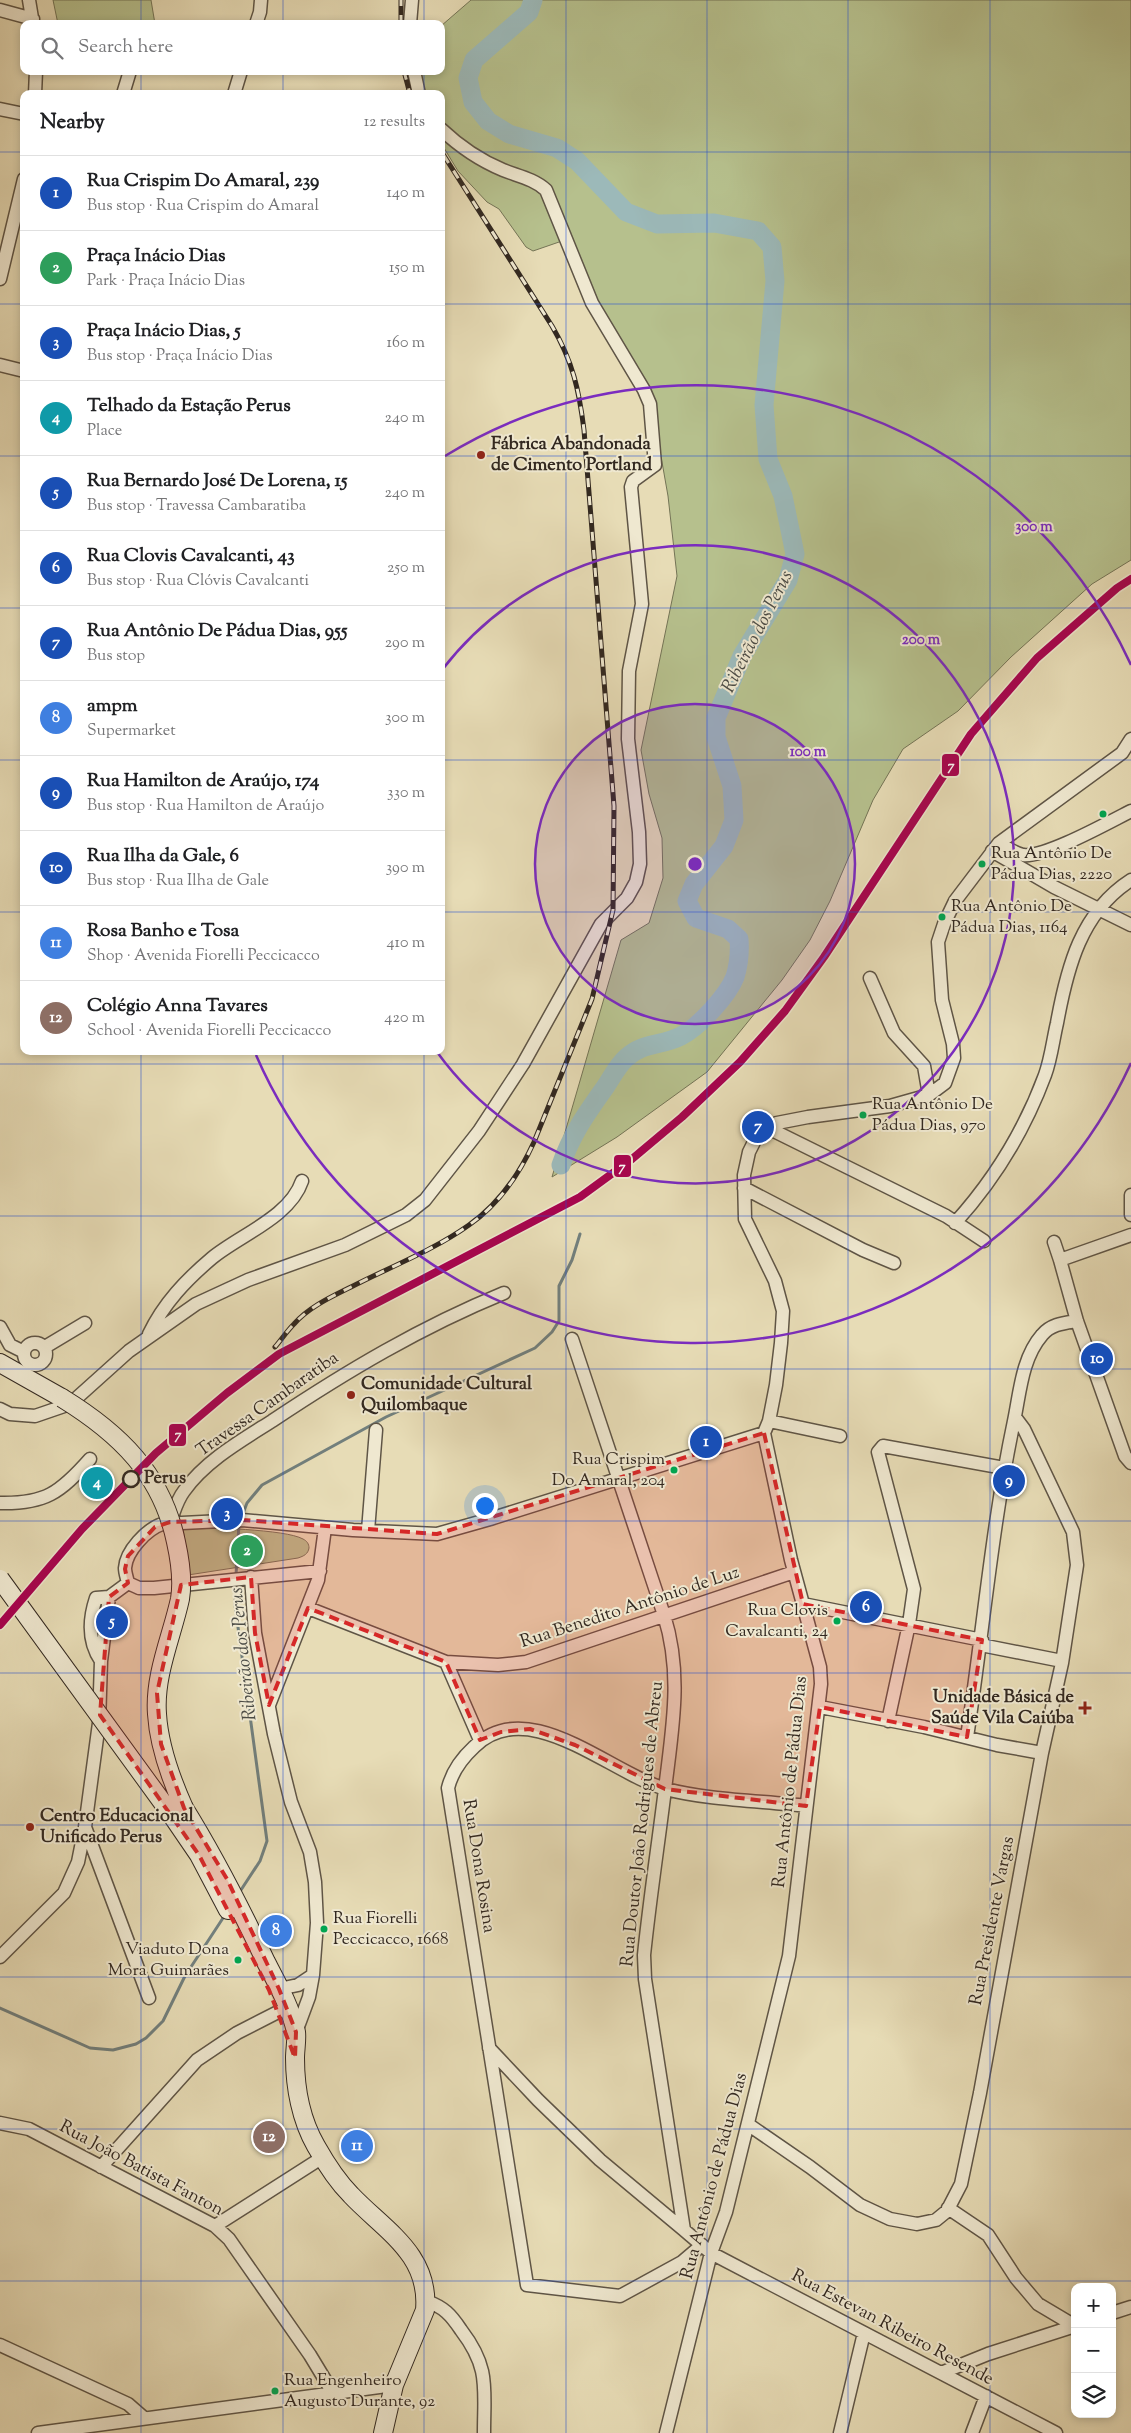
<!DOCTYPE html>
<meta charset="utf-8">
<style>
:root{--surface:#fff;--page:#f6f6f6;--text:#202124;--muted:#757577;--line:#e0e0e0;--accent:#b45309}
body{margin:0;font-family:"Sorts Mill Goudy",serif;background:var(--page);color:var(--text)}
.controls{position:absolute;right:15px;bottom:15px;display:grid;overflow:hidden;border-radius:10px;box-shadow:0 2px 8px #0003}
.controls button{width:45px;height:45px;display:grid;place-items:center;padding:0;border:0;border-bottom:1px solid var(--line);background:var(--surface);color:var(--text);font:25px sans-serif}
.you{position:absolute;left:484px;top:1505px;width:18px;height:18px;margin:-12px;border:4px solid #fff;border-radius:50%;background:#1a73e8;box-shadow:0 0 0 8px #1a73e833}
.badge{display:grid;place-items:center;width:32px;height:32px;border-radius:50%;background:var(--accent);color:#fff;font-size:16px;font-weight:700}
.pin{position:absolute;translate:-50% -50%;border:2px solid #fff;box-shadow:0 1px 5px #0006}
.list{margin:0;padding:0;list-style:none}
h2{display:flex;justify-content:space-between;align-items:center;height:65px;margin:0;padding:0 20px;font-size:21px}
h2 small{font-size:16px;font-weight:400;color:var(--muted)}
.list li{display:grid;grid-template-columns:32px 1fr auto;gap:15px;align-items:center;box-sizing:border-box;height:75px;padding:0 20px;border-top:1px solid var(--line)}
.list b{display:block;font-size:19px;white-space:nowrap}
.list p{margin:0;font-size:16px;white-space:nowrap;color:var(--muted)}
.list em{font-size:16px;font-style:normal;color:var(--muted)}
.icon{flex:none;width:28px;height:28px;fill:none;stroke:currentColor;stroke-width:2;stroke-linecap:round;stroke-linejoin:round}
.map{position:relative;flex:none;width:1131px;height:2433px;overflow:hidden}
.search{position:absolute;background:var(--surface);box-shadow:0 2px 8px #0003;left:20px;top:20px;width:425px;height:55px;display:flex;align-items:center;gap:12px;box-sizing:border-box;padding:0 18px;border-radius:10px;color:var(--muted);font-size:19px}
.panel{position:absolute;background:var(--surface);box-shadow:0 2px 8px #0003;left:20px;top:90px;width:425px;height:965px;border-radius:10px}
.map>svg:first-child{display:block}
.green{fill:#b6c08d;stroke:#747456}
.lines{fill:none;stroke-linecap:round;stroke-linejoin:round}
.stream{stroke:#727f7c;stroke-width:3}
.river{stroke:#9cb9b9;stroke-width:19}
.street-casing{stroke:#5f5546;stroke-width:15}
.secondary-casing{stroke:#322820;stroke-width:20}
.street{stroke:#efe8d0;stroke-width:12}
.secondary{stroke:#efe8d0;stroke-width:18}
.rail-casing{stroke:#322820;stroke-width:5}
.rail{stroke:#efe8d0;stroke-width:3;stroke-dasharray:9;stroke-linecap:butt}
.secondary-bridge-casing{stroke:#322820;stroke-width:20;stroke-linecap:butt}
.secondary-bridge{stroke:#efe8d0;stroke-width:18}
.rail-1-casing{stroke:#efe8d0;stroke-width:11}
.rail-1{stroke:#a8034f;stroke-width:8}
.marked{fill:#d62828;fill-opacity:0.2;stroke:#d62828;stroke-width:4;stroke-dasharray:10 6;stroke-linejoin:round}
.grid{fill:none;stroke:#1d4ed8;stroke-width:1;stroke-opacity:0.55}
.ring{fill:none;stroke:#7b2cbf;stroke-width:2.5}
.poi-dot{fill:#8f2418;stroke:#efe8d0;stroke-width:2}
.bus-dot{fill:#00a651;stroke:#efe8d0;stroke-width:2}
.stop-dot{fill:#efe8d0;stroke:#322820;stroke-width:2.5}
.labels{text-anchor:middle;dominant-baseline:central;stroke-width:4;stroke-linejoin:round;paint-order:stroke}
.bus-label{font-size:17px;fill:#322820;stroke:#efe8d0;text-anchor:start}
.poi-label{font-size:18px;font-weight:bold;fill:#322820;stroke:#efe8d0;text-anchor:start}
.street-label{font-size:18px;fill:#322820;stroke:#efe8d0}
.stop-label{font-size:18px;font-weight:bold;fill:#322820;stroke:#efe8d0;text-anchor:start}
.water-label{font-size:19px;font-style:italic;fill:#4c4c46;stroke:#efe8d0}
.centre{fill:#7b2cbf;stroke:#efe8d0;stroke-width:2.5}
.ring-label{font-size:15px;text-anchor:middle;font-weight:bold;fill:#7b2cbf;stroke:#efe8d0;stroke-width:4;stroke-linejoin:round;paint-order:stroke}
.line-badge{stroke:#efe8d0;stroke-width:2}
.badge-label{font-size:14px;text-anchor:middle;font-weight:bold;fill:#fff}
</style>
<div class="map">
<svg width="1131" height="2433" viewBox="0 0 1131 2433">
<rect width="100%" height="100%" fill="#e7dcb6"/>
<filter id="stains"><feTurbulence type="fractalNoise" baseFrequency=".004" numOctaves="4"/><feColorMatrix values="0 0 0 0 .2 0 0 0 0 .09 0 0 0 0 .02 0 0 0 .5 -.17"/></filter>
<radialGradient id="worn" r=".72"><stop offset=".6" stop-color="#630" stop-opacity="0"/><stop offset="1" stop-color="#630" stop-opacity=".3"/></radialGradient>
<path class="green" d="M53 0H151L155 24H58Z
M471 0H1131V560L1092 584 1011 657 958 711 903 749 873 800 830 901 810 940 782 980 707 1072 617 1137 552 1177 621 940 649 923 663 878 662 838 649 794 641 750 677 576 668 496 659 445 641 379 602 311 574 245 562 241 533 251 526 247 499 209 487 202 458 171 441 143V94H414L409 82 412 71H441V26Z
M183 1526C208 1528 285 1529 303 1539 307 1541 309 1544 309 1548 308 1554 304 1556 298 1558L188 1575Z"/>
<g class="lines">
<path class="stream" d="M242 1516 247 1503 262 1485 386 1417 535 1348 552 1332 559 1321V1286L572 1260 580 1234
M236 1575 239 1524
M236 1582 235 1605 267 1841 260 1861 239 1893
M0 2008 90 2048 113 2050 136 2044 146 2038 163 2021 185 1976 225 1915"/>
<path class="river" d="M533 0 529 12 474 60 468 78 473 102 488 121 509 134 557 148 577 161 626 212 657 224 714 223 758 231 772 247 775 281 764 405 768 459 783 496 795 554 788 580 742 656 716 718V737L732 786 734 820 724 846 694 884 687 901 696 918 728 929 739 939C740 952 739 964 735 977 728 995 699 1027 681 1036 662 1046 643 1042 626 1058 618 1065 612 1077 606 1086 587 1113 572 1133 561 1165"/>
<g class="street-casing">
<path id="street" d="M29 0 33 24
M0 10 33 19
M256 24 260 12 261 0
M410 24 412 0
M414 71 419 94
M35 94 36 71
M123 94 130 71
M234 94 241 71
M0 109 24 114
M0 279 24 179
M0 365 24 371
M999 843C1006 847 1014 853 1023 855 1045 858 1109 822 1131 811
M992 851 1054 887 1131 925
M870 978 894 1033 924 1066 929 1095
M768 1128 946 1216 984 1241
M744 1188 863 1250 894 1263
M1131 1195V1215
M955 1223C994 1180 1025 1129 1045 1075 1051 1059 1053 1040 1057 1023 1067 968 1081 912 1131 880
M1054 1242 1060 1260 1131 1235
M1060 1260 1077 1321 1125 1456 1131 1463
M0 1327 10 1345 24 1352
M149 1334C164 1303 186 1280 212 1258 240 1235 290 1217 302 1181
M572 1339 664 1615C682 1672 673 1724 666 1781 659 1839 650 1897 644 1955L645 1979 684 2230 711 2253 1056 2433
M24 1354a11 11 0 1 1 22 0a11 11 0 1 1-22 0Z
M45 1347 85 1323
M0 1409 10 1414 35 1416 70 1404 129 1351 196 1304 248 1280 345 1245 406 1215 425 1200 479 1131 523 1064 601 924 627 898 636 882 640 864 639 832 628 739 629 671 642 604 631 487 633 481 655 465 650 404 644 390 592 303 546 190C534 179 518 176 503 170 479 160 460 147 441 129
M769 1421 840 1436
M0 1503C45 1504 60 1493 90 1459
M170 1522C174 1512 177 1500 184 1491 205 1461 242 1440 272 1421 347 1371 421 1327 504 1293
M368 1531 376 1430
M251 1577 255 1633 274 1734 291 1802 310 1852 315 1882 317 1923 313 1975 309 1997 296 2032
M128 1583C127 1578 125 1573 125 1568 126 1551 147 1529 162 1524L242 1520 353 1530 437 1534 490 1519 764 1433
M128 1583 139 1588H154L320 1571
M803 1604 982 1640
M308 1608 446 1662 480 1740
M981 1645 1062 1661
M101 1661C88 1642 89 1619 96 1598L109 1597
M446 1662 498 1665 526 1662 794 1572
M269 1705 318 1580 325 1528
M820 1707 924 1727 997 1745 1042 1753
M888 1721 909 1624 914 1589 878 1452 883 1446 1004 1468
M967 1737C983 1632 992 1525 1014 1421 1020 1392 1022 1358 1042 1335 1051 1324 1064 1323 1077 1321
M85 1827 149 1998
M0 1957 64 1893 78 1862 85 1827 99 1723 101 1661 109 1597 128 1583
M279 1989 298 1985 313 1975
M489 2048 538 2100 600 2160 684 2230
M0 2123 29 2129 215 2226 229 2239 310 2355 333 2393
M749 2125 810 2167 860 2205 890 2219 917 2224 936 2220 947 2211 961 2184 980 2093 1042 1753 1062 1663 1077 1565 1073 1532 1024 1429 1015 1417
M101 2167 197 2060 237 2033 278 2012
M948 2208 988 2235 1016 2278 1038 2304 1075 2326
M215 2226 323 2157
M702 2245 682 2262 620 2296 527 2285 448 1788C452 1772 461 1759 474 1747 528 1693 611 1774 666 1789 707 1800 763 1801 806 1806
M426 2301C444 2307 451 2315 461 2330 490 2368 484 2387 484 2433
M1112 2313 1131 2307
M0 2345 128 2404 144 2418
M941 2373 988 2354 1075 2326
M38 2433 394 2385
M666 2433 711 2253 726 2212 789 1956 821 1684 820 1667 791 1560 764 1433 769 1421 776 1385 781 1343 783 1311 775 1281 745 1219 744 1175 749 1152 755 1140 762 1132 777 1123 808 1117 890 1106 929 1095 945 1083 954 1058 953 1044 942 1000 938 942 944 924 955 901 999 843 1122 753 1131 739
M840 2433 864 2333
M972 2433 986 2396"/>
</g>
<g class="secondary-casing">
<path id="secondary" d="M0 1363 62 1398
M184 1808C215 1858 241 1909 266 1962 277 1983 291 2008 296 2032 297 2040 295 2050 295 2058 295 2087 301 2120 316 2146 325 2162 337 2181 351 2195 384 2230 430 2254 425 2310L394 2385 383 2433
M171 1814 199 1855 228 1910"/>
</g>
<use href="#street" class="street"/>
<use href="#secondary" class="secondary"/>
<g class="rail-casing">
<path id="rail" d="M401 24V0
M404 71 410 94
M275 1347C281 1340 287 1331 294 1324 309 1307 331 1297 351 1287 390 1267 434 1250 469 1225 499 1204 519 1175 534 1142L592 999 613 910 614 806 584 430C579 390 573 362 552 326L441 151"/>
</g>
<use href="#rail" class="rail"/>
<g class="secondary-bridge-casing">
<path id="secondary-bridge" d="M62 1398C119 1433 162 1474 176 1542 180 1560 183 1581 180 1599 172 1636 154 1675 157 1714 159 1747 171 1779 184 1808
M0 1579 171 1814"/>
</g>
<use href="#secondary-bridge" class="secondary-bridge"/>
<g class="rail-1-casing">
<path id="rail-1" d="M0 1625 82 1529 156 1453 227 1393 279 1354 580 1197 632 1159 682 1117 740 1062 785 1011 824 957 971 734 1037 658 1117 588 1131 579"/>
</g>
<use href="#rail-1" class="rail-1"/>
</g>
<path class="marked" d="M764 1433 803 1604 982 1640 967 1737 820 1707 806 1806 665 1789 575 1745 530 1729 501 1732 480 1740 446 1662 308 1608 269 1705 255 1633 251 1577 181 1585 157 1693 161 1744 184 1808 227 1879 279 1989 296 2032 295 2058 269 1990 199 1855 100 1715 109 1597 128 1583 125 1569 128 1556 155 1527 170 1522 242 1520 437 1534Z"/>
<path class="grid" d="M141 0V24M283 0V24M424 0V24M566 0V2433M707 0V2433M848 0V2433M990 0V2433M141 71V94M283 71V94M424 71V94M0 152H24M441 152H1131M0 304H24M441 304H1131M0 456H24M441 456H1131M0 608H24M441 608H1131M0 760H24M441 760H1131M0 912H24M441 912H1131M141 1051V2433M283 1051V2433M424 1051V2433M0 1064H1131M0 1216H1131M0 1369H1131M0 1521H1131M0 1673H1131M0 1825H1131M0 1977H1131M0 2129H1131M0 2281H1131"/>
<circle cx="695" cy="864" r="160" fill="#7b2cbf" fill-opacity=".12"/>
<g class="ring">
<circle cx="695" cy="864" r="160"/>
<path d="M442 670A319 319 0 1 1 437 1052"/>
<path d="M1131 1063A479 479 0 0 1 256 1055M445 456A479 479 0 0 1 1131 665"/>
</g>
<g class="poi-dot">
<circle cx="481" cy="455" r="5"/>
<circle cx="351" cy="1395" r="5"/>
<path d="M1082.5 1700.5h5v5h5v5h-5v5h-5v-5h-5v-5h5z"/>
<circle cx="30" cy="1827" r="5"/>
</g>
<g class="bus-dot">
<circle cx="1103" cy="814" r="4.5"/>
<circle cx="982" cy="864" r="4.5"/>
<circle cx="942" cy="917" r="4.5"/>
<circle cx="863" cy="1115" r="4.5"/>
<circle cx="674" cy="1470" r="4.5"/>
<circle cx="837" cy="1621" r="4.5"/>
<circle cx="324" cy="1929" r="4.5"/>
<circle cx="238" cy="1960" r="4.5"/>
<circle cx="275" cy="2391" r="4.5"/>
</g>
<circle class="stop-dot" cx="131" cy="1479" r="8"/>
<g class="labels">
<g class="bus-label">
<text x="991" y="854">Rua Antônio De<tspan x="991" dy="21">Pádua Dias, 2220</tspan></text>
<text x="951" y="907">Rua Antônio De<tspan x="951" dy="21">Pádua Dias, 1164</tspan></text>
<text x="872" y="1105">Rua Antônio De<tspan x="872" dy="21">Pádua Dias, 970</tspan></text>
<text x="665" y="1460" text-anchor="end">Rua Crispim<tspan x="665" dy="21">Do Amaral, 204</tspan></text>
<text x="828" y="1611" text-anchor="end">Rua Clovis<tspan x="828" dy="21">Cavalcanti, 24</tspan></text>
<text x="333" y="1919">Rua Fiorelli<tspan x="333" dy="21">Peccicacco, 1668</tspan></text>
<text x="229" y="1950" text-anchor="end">Viaduto Dona<tspan x="229" dy="21">Mora Guimarães</tspan></text>
<text x="284" y="2381">Rua Engenheiro<tspan x="284" dy="21">Augusto Durante, 92</tspan></text>
</g>
<g class="poi-label">
<text x="491" y="445">Fábrica Abandonada<tspan x="491" dy="21">de Cimento Portland</tspan></text>
<text x="361" y="1385">Comunidade Cultural<tspan x="361" dy="21">Quilombaque</tspan></text>
<text x="1074" y="1698" text-anchor="end">Unidade Básica de<tspan x="1074" dy="21">Saúde Vila Caiúba</tspan></text>
<text x="40" y="1817">Centro Educacional<tspan x="40" dy="21">Unificado Perus</tspan></text>
</g>
<g class="street-label">
<text transform="translate(268 1405) rotate(-35)">Travessa Cambaratiba</text>
<text transform="translate(630 1608) rotate(-18)">Rua Benedito Antônio de Luz</text>
<text transform="translate(791 1782) rotate(-84)">Rua Antônio de Pádua Dias</text>
<text transform="translate(643 1824) rotate(-84)">Rua Doutor João Rodrigues de Abreu</text>
<text transform="translate(478 1866) rotate(81)">Rua Dona Rosina</text>
<text transform="translate(993 1921) rotate(-79)">Rua Presidente Vargas</text>
<text transform="translate(141 2169) rotate(28)">Rua João Batista Fanton</text>
<text transform="translate(715 2176) rotate(-75)">Rua Antônio de Pádua Dias</text>
<text transform="translate(892 2328) rotate(28)">Rua Estevan Ribeiro Resende</text>
</g>
<g class="stop-label">
<text x="144" y="1479">Perus</text>
</g>
<g class="water-label">
<text transform="translate(758 632) rotate(-63)">Ribeirão dos Perus</text>
<text transform="translate(244 1654) rotate(-96)">Ribeirão dos Perus</text>
</g>
</g>
<circle cx="695" cy="864" r="8" class="centre"/>
<g class="ring-label">
<text x="1034" y="531">300 m</text>
<text x="921" y="644">200 m</text>
<text x="808" y="756">100 m</text>
</g>
<g class="line-badge">
<rect x="941" y="753" width="19" height="24" rx="5" fill="#a8034f"/>
<rect x="613" y="1154" width="19" height="24" rx="5" fill="#a8034f"/>
<rect x="168" y="1423" width="19" height="24" rx="5" fill="#a8034f"/>
</g>
<g class="badge-label">
<text x="951" y="770">7</text>
<text x="622" y="1171">7</text>
<text x="178" y="1439">7</text>
</g>
<rect width="100%" height="100%" filter="url(#stains)"/>
<rect width="100%" height="100%" fill="url(#worn)"/>
</svg>
<div class="controls">
<button>+</button>
<button>−</button>
<button><svg class="icon" aria-label="layers" viewBox="0 0 24 24"><path d="M12 4l9 5-9 5-9-5zM3 14l9 5 9-5"/></svg></button>
</div>
<div class="you"></div>
<div class="pin badge" style="left:706px;top:1442px;background:#1a4fb4">1</div>
<div class="pin badge" style="left:247px;top:1551px;background:#2e9e5b">2</div>
<div class="pin badge" style="left:227px;top:1514px;background:#1a4fb4">3</div>
<div class="pin badge" style="left:97px;top:1483px;background:#0f9aa8">4</div>
<div class="pin badge" style="left:112px;top:1622px;background:#1a4fb4">5</div>
<div class="pin badge" style="left:866px;top:1607px;background:#1a4fb4">6</div>
<div class="pin badge" style="left:758px;top:1127px;background:#1a4fb4">7</div>
<div class="pin badge" style="left:276px;top:1931px;background:#3f7fe0">8</div>
<div class="pin badge" style="left:1009px;top:1481px;background:#1a4fb4">9</div>
<div class="pin badge" style="left:1097px;top:1359px;background:#1a4fb4">10</div>
<div class="pin badge" style="left:357px;top:2146px;background:#3f7fe0">11</div>
<div class="pin badge" style="left:269px;top:2137px;background:#8d6e63">12</div>
<div class="search"><svg class="icon" aria-label="search" viewBox="0 0 24 24"><circle cx="10" cy="10" r="6"/><path d="M15 15l6 6"/></svg>Search here</div>
<section class="panel">
<h2>Nearby<small>12 results</small></h2>
<ul class="list">
<li><span class="badge" style="background:#1a4fb4">1</span><div><b>Rua Crispim Do Amaral, 239</b><p>Bus stop · Rua Crispim do Amaral</p></div><em>140 m</em></li>
<li><span class="badge" style="background:#2e9e5b">2</span><div><b>Praça Inácio Dias</b><p>Park · Praça Inácio Dias</p></div><em>150 m</em></li>
<li><span class="badge" style="background:#1a4fb4">3</span><div><b>Praça Inácio Dias, 5</b><p>Bus stop · Praça Inácio Dias</p></div><em>160 m</em></li>
<li><span class="badge" style="background:#0f9aa8">4</span><div><b>Telhado da Estação Perus</b><p>Place</p></div><em>240 m</em></li>
<li><span class="badge" style="background:#1a4fb4">5</span><div><b>Rua Bernardo José De Lorena, 15</b><p>Bus stop · Travessa Cambaratiba</p></div><em>240 m</em></li>
<li><span class="badge" style="background:#1a4fb4">6</span><div><b>Rua Clovis Cavalcanti, 43</b><p>Bus stop · Rua Clóvis Cavalcanti</p></div><em>250 m</em></li>
<li><span class="badge" style="background:#1a4fb4">7</span><div><b>Rua Antônio De Pádua Dias, 955</b><p>Bus stop</p></div><em>290 m</em></li>
<li><span class="badge" style="background:#3f7fe0">8</span><div><b>ampm</b><p>Supermarket</p></div><em>300 m</em></li>
<li><span class="badge" style="background:#1a4fb4">9</span><div><b>Rua Hamilton de Araújo, 174</b><p>Bus stop · Rua Hamilton de Araújo</p></div><em>330 m</em></li>
<li><span class="badge" style="background:#1a4fb4">10</span><div><b>Rua Ilha da Gale, 6</b><p>Bus stop · Rua Ilha de Gale</p></div><em>390 m</em></li>
<li><span class="badge" style="background:#3f7fe0">11</span><div><b>Rosa Banho e Tosa</b><p>Shop · Avenida Fiorelli Peccicacco</p></div><em>410 m</em></li>
<li><span class="badge" style="background:#8d6e63">12</span><div><b>Colégio Anna Tavares</b><p>School · Avenida Fiorelli Peccicacco</p></div><em>420 m</em></li>
</ul>
</section>
</div>
